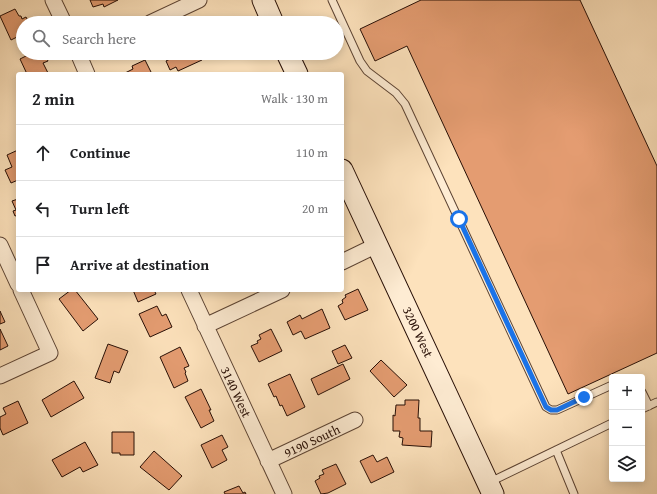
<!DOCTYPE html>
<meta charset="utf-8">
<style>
:root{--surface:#fff;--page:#f6f6f6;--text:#202124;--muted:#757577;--line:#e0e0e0}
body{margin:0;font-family:"Gentium Book Plus",serif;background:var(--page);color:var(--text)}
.controls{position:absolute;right:12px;bottom:12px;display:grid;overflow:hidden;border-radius:4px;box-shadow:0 2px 10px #0003}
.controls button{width:36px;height:36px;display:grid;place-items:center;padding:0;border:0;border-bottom:1px solid var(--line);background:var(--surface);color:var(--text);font:20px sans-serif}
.stop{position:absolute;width:12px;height:12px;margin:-9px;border:3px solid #1a73e8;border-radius:50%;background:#fff}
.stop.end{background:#1a73e8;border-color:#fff;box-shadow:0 1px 4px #0008}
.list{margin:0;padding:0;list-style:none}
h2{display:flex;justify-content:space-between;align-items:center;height:52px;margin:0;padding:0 16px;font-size:17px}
h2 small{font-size:13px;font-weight:400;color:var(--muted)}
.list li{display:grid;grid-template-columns:26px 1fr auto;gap:12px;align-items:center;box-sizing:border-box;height:56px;padding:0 16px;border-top:1px solid var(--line)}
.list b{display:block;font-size:15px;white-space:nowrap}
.list em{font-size:13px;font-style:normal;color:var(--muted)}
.icon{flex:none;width:22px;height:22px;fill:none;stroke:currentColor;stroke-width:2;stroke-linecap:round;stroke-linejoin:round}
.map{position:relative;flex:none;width:657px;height:494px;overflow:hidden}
.search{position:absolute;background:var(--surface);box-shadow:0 2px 10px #0003;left:16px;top:16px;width:328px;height:44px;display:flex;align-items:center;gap:10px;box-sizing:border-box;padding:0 14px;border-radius:22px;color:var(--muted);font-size:15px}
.panel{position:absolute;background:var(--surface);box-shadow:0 2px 10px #0003;left:16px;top:72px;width:328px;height:220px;border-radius:4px}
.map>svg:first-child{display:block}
.building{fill:#e49c71;stroke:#270e05}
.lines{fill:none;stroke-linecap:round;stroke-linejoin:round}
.lane-casing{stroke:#5c4333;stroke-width:9}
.street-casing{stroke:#5c4333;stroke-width:17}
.secondary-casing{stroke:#270e05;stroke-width:23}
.lane{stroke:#feecd3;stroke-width:7}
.street{stroke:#feecd3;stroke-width:15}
.secondary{stroke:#feecd3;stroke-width:21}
.route{stroke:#1a73e8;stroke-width:5}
.labels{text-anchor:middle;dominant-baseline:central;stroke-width:3.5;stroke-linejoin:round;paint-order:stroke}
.street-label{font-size:13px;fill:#270e05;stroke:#feecd3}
</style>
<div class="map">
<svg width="657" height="494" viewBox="0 0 657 494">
<rect width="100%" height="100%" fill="#fde2bc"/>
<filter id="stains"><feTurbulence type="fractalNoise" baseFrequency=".005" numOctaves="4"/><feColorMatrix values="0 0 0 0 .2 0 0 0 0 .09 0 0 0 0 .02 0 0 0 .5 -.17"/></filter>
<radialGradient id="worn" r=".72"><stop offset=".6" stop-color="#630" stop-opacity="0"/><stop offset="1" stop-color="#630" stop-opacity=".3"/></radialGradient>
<path class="building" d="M90 0H118L104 7 103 4 93 7Z
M421 0H580L657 166V353L568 394 407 46 375 61 360 29Z
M15 9 19 16H21L22 19 26 17 29 23H23V34L11 40 0 16Z
M32 53H44L48 61 43 63 48 73 27 74 20 59Z
M170 53H198L202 60 178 71 176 67 170 70 166 61 172 58Z
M145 60 152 74H123L133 69 132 66Z
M18 150V180L11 183 5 170 12 167 7 155Z
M18 199V215L15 216 13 211 16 210 12 201Z
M358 289 368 310 345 320 338 306 343 303 342 300 346 297 345 295Z
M71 290H75L98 319 83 331 59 299Z
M133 290H154L156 294 138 302Z
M157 306 162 316 166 314 172 327 150 337 139 314Z
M322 309 330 328 305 339 301 331 293 335 287 322 300 315 302 319Z
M0 311 5 322 0 324Z
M0 329 8 346 0 350Z
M271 329 282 351 259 362 251 346 258 343 257 341 261 339 259 335Z
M108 344 128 351 119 373 114 371 110 383 95 378Z
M345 345 352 358 338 364 332 351Z
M180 347 189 366 184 368 186 372 185 373 188 381 174 388 160 357Z
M381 360 407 385 394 397 370 371Z
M343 364 350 379 318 395 311 379Z
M290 374 305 407 287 416 282 405 280 406 276 396 274 397 268 384Z
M74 381 84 398 51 417 42 400Z
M201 389 211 410H209L214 421 201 428 185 397Z
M405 400H419L418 418H420V431H432L431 447 402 445 403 438 399 437 400 431H393V415L395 416 396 405H405Z
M18 401 28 423 3 435 0 428V417L6 414 3 408Z
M112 432H134V455H120V453H112Z
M222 435 228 447 222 450 227 460 212 468 201 445Z
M85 442 98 465 83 472 80 467 62 477 52 460Z
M154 451 182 476 169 490 140 467Z
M373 455 377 462 387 457 394 472 371 483 360 461Z
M336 464 346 484 328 493 321 494 315 481 320 478 319 476 324 474 322 470Z
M239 486 243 493 245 492 246 494H225L224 492Z"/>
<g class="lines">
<g class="lane-casing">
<path id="lane" d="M332 0 360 61 367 71 396 93 405 104 546 407 551 410H557L612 385
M642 392 649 406
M642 409 657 402
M556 450 574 494
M490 482 612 423"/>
</g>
<g class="street-casing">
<path id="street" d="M53 0 64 23
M150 23 199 0
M78 53 87 74
M0 245 18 284
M342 262 377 245
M189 290 284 494
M205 326 282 290
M0 376 50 353 21 290
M268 461 355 420"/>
</g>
<g class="secondary-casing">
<path id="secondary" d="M263 0 273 23
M287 53 297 74
M342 170 493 494"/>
</g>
<use href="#lane" class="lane"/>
<use href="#street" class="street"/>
<use href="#secondary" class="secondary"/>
</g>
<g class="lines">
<path class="route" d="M459 219 546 407 551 410H557L584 397"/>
</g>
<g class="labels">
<g class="street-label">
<text transform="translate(418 332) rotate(65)">3200 West</text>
<text transform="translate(236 392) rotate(65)">3140 West</text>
<text transform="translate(312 441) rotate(-25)">9190 South</text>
</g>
</g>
<rect width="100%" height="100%" filter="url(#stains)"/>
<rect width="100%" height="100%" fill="url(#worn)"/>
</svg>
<div class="controls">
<button>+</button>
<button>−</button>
<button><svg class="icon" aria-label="layers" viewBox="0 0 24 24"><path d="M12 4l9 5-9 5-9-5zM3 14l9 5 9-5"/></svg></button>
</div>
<div class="stop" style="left:459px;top:219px"></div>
<div class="stop end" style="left:584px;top:397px"></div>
<div class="search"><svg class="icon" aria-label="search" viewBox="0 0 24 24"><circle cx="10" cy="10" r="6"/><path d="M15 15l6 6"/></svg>Search here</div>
<section class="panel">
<h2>2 min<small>Walk · 130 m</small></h2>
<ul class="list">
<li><svg class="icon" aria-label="ahead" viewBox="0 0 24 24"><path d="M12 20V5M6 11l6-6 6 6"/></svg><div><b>Continue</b></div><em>110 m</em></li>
<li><svg class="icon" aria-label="left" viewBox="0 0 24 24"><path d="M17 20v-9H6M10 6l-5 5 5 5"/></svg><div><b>Turn left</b></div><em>20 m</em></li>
<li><svg class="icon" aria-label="arrive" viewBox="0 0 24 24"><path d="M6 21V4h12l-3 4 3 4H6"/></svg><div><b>Arrive at destination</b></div></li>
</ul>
</section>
</div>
